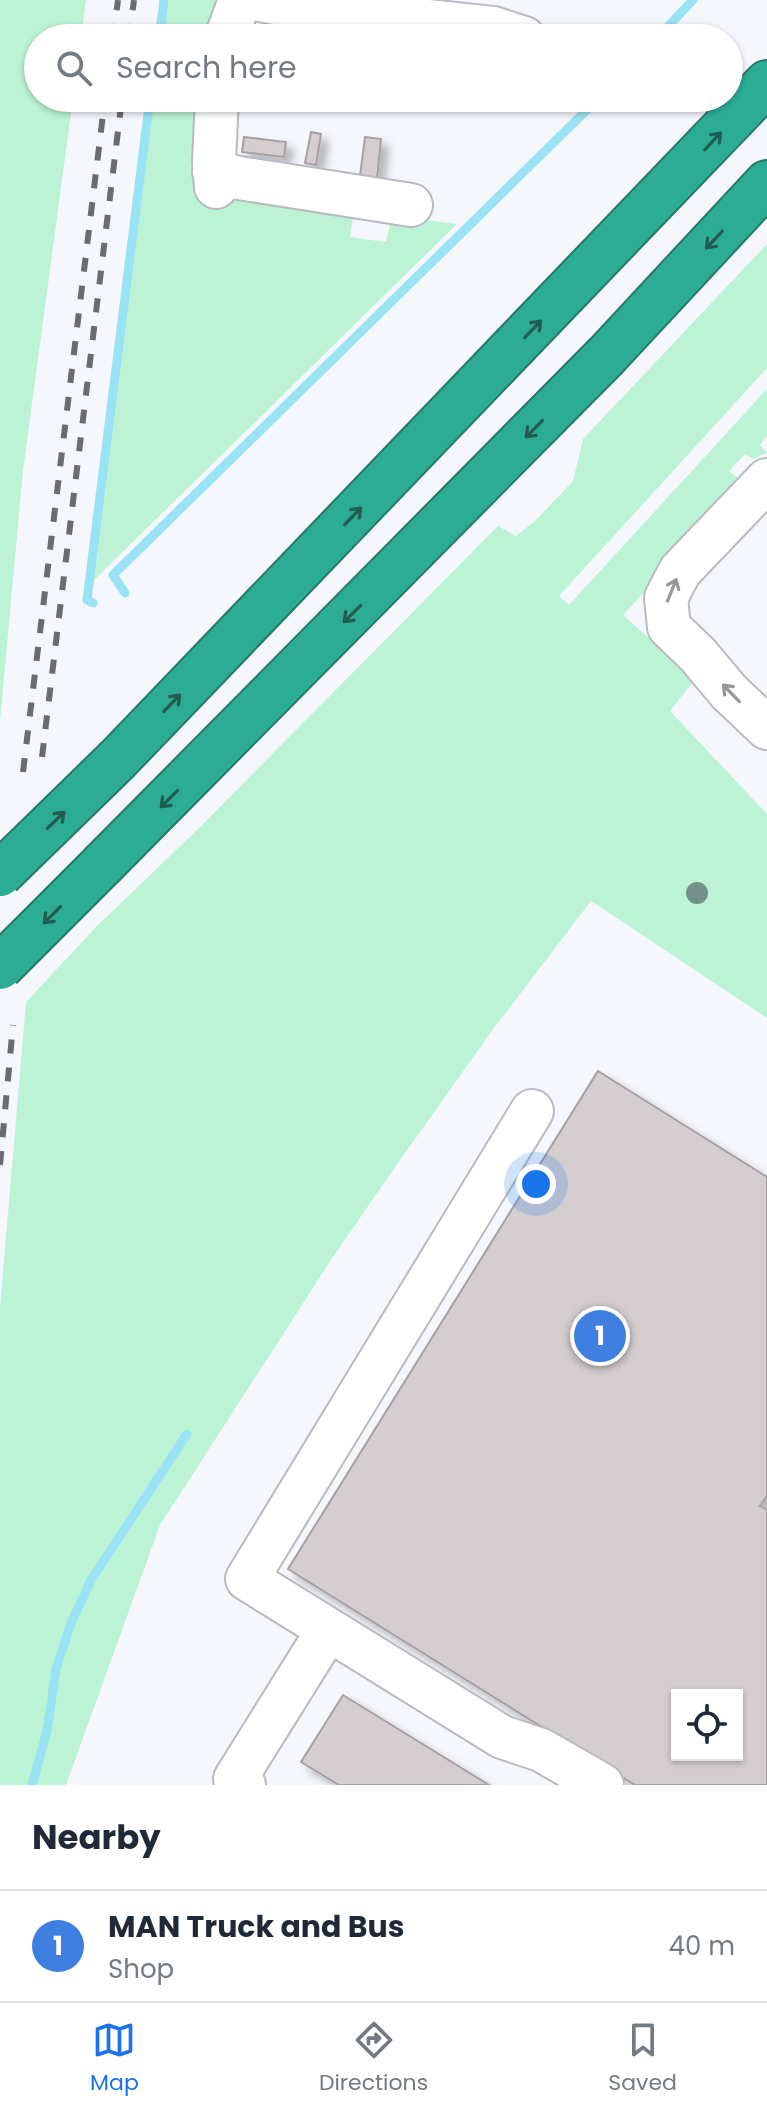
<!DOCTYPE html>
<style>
:root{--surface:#fff;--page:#f2f2f3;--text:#1f2937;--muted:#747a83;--line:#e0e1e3;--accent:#1a73e8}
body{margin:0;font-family:Poppins,sans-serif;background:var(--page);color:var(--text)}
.controls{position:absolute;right:24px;bottom:24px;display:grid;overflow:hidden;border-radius:0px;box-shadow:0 2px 6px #0004}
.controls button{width:72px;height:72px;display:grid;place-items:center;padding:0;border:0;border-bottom:2px solid var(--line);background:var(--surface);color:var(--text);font:40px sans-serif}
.you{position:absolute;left:536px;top:1184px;width:28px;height:28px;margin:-20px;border:6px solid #fff;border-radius:50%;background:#1a73e8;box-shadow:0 0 0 12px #1a73e833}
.badge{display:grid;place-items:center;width:52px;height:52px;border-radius:50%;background:var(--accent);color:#fff;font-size:26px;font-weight:700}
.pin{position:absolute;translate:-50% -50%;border:4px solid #fff;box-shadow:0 2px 8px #0006}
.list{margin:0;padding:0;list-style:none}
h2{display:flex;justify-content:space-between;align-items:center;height:104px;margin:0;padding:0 32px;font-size:34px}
h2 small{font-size:26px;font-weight:400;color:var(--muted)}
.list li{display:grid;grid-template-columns:52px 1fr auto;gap:24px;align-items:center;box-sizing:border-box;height:112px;padding:0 32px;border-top:2px solid var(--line)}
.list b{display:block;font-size:30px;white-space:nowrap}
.list p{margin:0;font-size:26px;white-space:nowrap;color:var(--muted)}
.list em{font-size:26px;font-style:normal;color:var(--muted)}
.icon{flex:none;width:44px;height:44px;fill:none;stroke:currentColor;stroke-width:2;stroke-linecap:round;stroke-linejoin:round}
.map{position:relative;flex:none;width:767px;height:1785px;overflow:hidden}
.search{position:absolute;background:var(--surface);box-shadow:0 2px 6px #0004;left:24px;right:24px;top:24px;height:88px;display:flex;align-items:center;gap:20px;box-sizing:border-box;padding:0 28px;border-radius:44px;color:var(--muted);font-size:30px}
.sheet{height:216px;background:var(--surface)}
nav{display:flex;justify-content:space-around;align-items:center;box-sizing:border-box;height:112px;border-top:2px solid var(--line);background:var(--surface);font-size:22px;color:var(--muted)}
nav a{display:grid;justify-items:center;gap:4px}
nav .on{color:var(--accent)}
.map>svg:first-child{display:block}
.green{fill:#bcf3d5}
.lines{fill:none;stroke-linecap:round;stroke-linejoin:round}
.stream{stroke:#99e3f5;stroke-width:9}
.building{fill:#d5ced1;stroke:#a69fa2;stroke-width:2;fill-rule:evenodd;filter:url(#shadow)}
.minor-casing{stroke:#b9bbc1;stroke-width:46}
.highway-casing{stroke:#25786a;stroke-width:48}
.minor{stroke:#fff;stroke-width:42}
.highway{stroke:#2cac95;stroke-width:44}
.rail{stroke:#6b6c6f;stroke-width:6;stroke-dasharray:14 14;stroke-linecap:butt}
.highway-bridge-casing{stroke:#25786a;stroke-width:48;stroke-linecap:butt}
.highway-bridge{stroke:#2cac95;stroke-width:44}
.tree{fill:#739188}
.oneway{stroke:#215b51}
.oneway2{stroke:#979798}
</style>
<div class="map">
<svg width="767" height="1785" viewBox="0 0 767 1785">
<defs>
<filter id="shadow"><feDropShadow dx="7" dy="7" stdDeviation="4" flood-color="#0004"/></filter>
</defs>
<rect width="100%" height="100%" fill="#f5f7fd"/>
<path class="green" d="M0 0H86L81 38H38V98H73L23 471 0 721Z
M164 0H228L215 38H159Z
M150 98H203L199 172 355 204 350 237 386 242 392 216 457 224 89 585Z
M767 244V368L559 596 569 605 767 389V436L760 445 767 453 753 459 745 454 729 471 739 479 752 465 767 458V461L623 615 695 679 670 711 767 814V1018L591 901 491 1032 386 1180 331 1260 160 1525 66 1785H0V1308L26 1002 96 927 198 829 498 526 516 536 535 521 573 481 583 439Z"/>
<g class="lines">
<path class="stream" d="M159 38 164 0
M657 38 693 0
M125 593 113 575 599 98
M93 603 87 600 150 98
M32 1785 47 1731 56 1669 71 1623 91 1580 187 1434"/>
</g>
<path class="building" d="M298 18 314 20 311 38H296Z
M311 132 321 134 316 165 305 163Z
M244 137 286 142 284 157 242 152Z
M365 137 381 139 377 178 360 176Z
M598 1071 767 1177V1496L760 1506 767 1510V1785H635L288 1569ZM677 1695H737V1755H677Z
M343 1695 489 1785H339L301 1762Z"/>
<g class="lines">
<g class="minor-casing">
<path id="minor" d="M260 0 298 7 493 28 524 38
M226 38 240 0
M214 172 239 178 411 205
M216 187 214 162 217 98
M767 480 680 571 666 598 669 627 698 655 729 692 767 728
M532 1111 247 1579 502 1737 541 1750 602 1785
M244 1785 235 1779 328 1630"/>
</g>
<g class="highway-casing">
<path id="highway" d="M118 759 767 83
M104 863 607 355 767 183"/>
</g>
<use href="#minor" class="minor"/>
<use href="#highway" class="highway"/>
<path class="rail" d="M113 38 118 0
M129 38 134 0
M42 757 122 98
M23 772 105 98
M0 1165 13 1025"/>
<g class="highway-bridge-casing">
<path id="highway-bridge" d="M0 874 118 759
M0 967 104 863"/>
</g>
<use href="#highway-bridge" class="highway-bridge"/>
</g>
<circle class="tree" cx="697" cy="893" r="11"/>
<defs><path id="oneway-shaft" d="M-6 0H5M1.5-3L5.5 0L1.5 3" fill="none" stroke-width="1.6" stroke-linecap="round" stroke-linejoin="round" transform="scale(2)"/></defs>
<g class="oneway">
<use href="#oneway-shaft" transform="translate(713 141) rotate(-47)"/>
<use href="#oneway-shaft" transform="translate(714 240) rotate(133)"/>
<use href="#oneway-shaft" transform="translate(533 329) rotate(-46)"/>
<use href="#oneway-shaft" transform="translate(534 429) rotate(135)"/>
<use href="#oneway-shaft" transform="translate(353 516) rotate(-46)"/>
<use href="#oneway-shaft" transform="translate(352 614) rotate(135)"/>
<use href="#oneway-shaft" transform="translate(172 703) rotate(-46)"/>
<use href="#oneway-shaft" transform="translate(169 799) rotate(135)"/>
<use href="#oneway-shaft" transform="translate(56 820) rotate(-44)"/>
<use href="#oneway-shaft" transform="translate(52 915) rotate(135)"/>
</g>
<g class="oneway2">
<use href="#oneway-shaft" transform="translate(672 590) rotate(-68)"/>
<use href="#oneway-shaft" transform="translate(731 693) rotate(-134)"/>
</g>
</svg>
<div class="controls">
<button><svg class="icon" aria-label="locate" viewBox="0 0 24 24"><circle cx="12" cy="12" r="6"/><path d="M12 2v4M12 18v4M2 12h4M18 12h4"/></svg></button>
</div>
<div class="you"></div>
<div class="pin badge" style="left:600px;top:1336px;background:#3f7fe0">1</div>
<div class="search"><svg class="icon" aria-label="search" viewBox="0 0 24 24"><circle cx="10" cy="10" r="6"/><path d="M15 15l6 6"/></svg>Search here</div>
</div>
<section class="sheet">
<h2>Nearby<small></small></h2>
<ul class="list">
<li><span class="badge" style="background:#3f7fe0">1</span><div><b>MAN Truck and Bus</b><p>Shop</p></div><em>40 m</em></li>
</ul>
</section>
<nav>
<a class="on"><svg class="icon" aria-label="map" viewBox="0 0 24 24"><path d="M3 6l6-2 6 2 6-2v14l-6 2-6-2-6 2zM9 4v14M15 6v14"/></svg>Map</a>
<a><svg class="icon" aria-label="directions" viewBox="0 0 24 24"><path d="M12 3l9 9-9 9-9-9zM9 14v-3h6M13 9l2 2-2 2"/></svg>Directions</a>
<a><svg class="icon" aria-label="saved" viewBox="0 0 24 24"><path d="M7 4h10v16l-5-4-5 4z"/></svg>Saved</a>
</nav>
